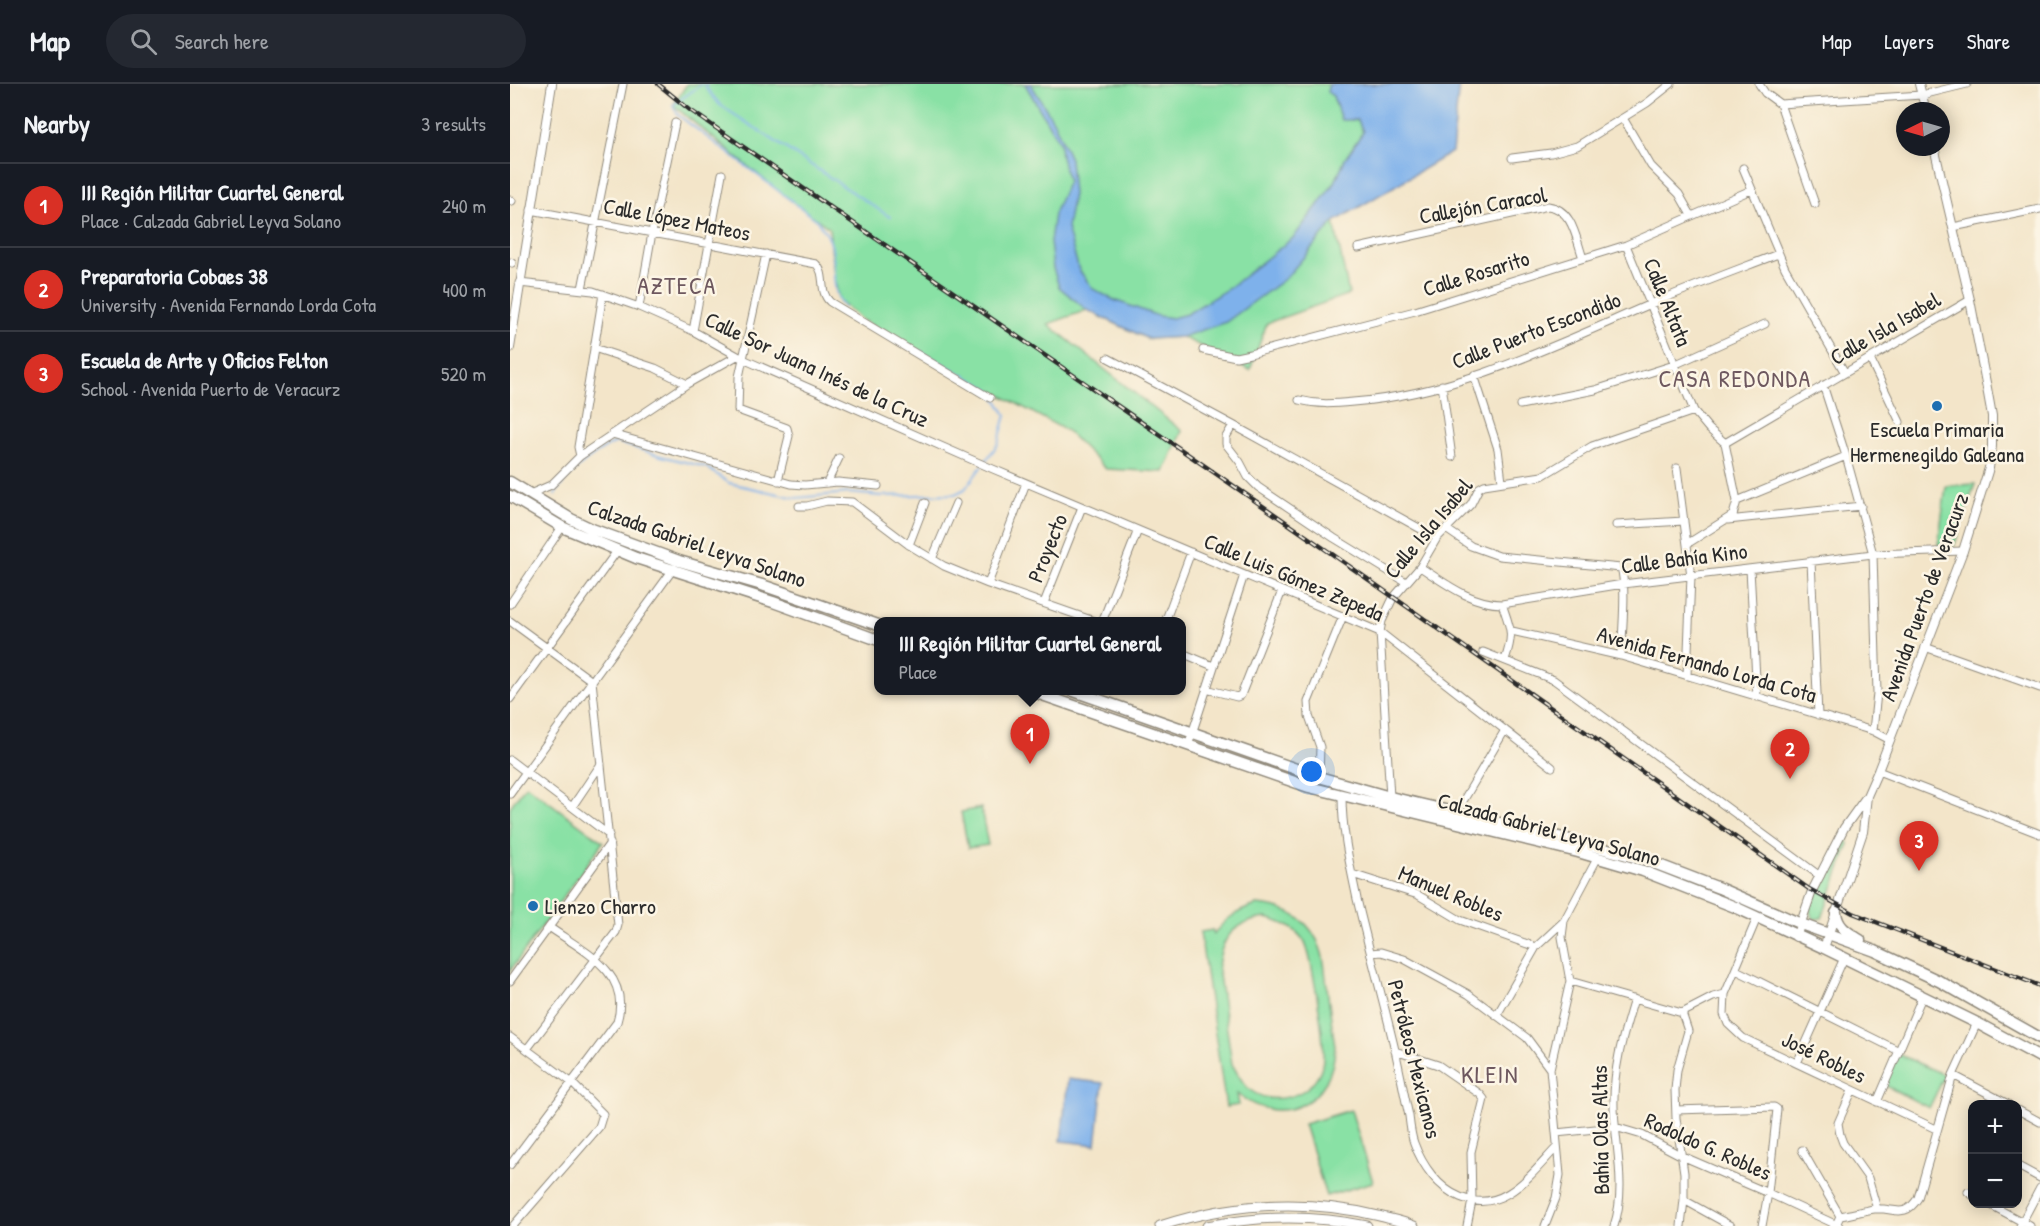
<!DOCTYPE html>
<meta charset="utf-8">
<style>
:root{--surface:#171b24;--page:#242831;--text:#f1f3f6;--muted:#9ea1a6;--line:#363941;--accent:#d93025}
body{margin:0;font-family:"Patrick Hand",sans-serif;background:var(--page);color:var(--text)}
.controls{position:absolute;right:18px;bottom:18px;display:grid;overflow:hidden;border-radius:12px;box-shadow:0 3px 15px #0003}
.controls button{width:54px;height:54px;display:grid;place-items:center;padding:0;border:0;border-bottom:2px solid var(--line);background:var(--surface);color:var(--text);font:30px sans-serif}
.compass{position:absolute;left:1386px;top:18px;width:54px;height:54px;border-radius:50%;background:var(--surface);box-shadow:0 3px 15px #0003;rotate:265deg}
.you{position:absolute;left:802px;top:688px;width:21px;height:21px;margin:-15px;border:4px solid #fff;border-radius:50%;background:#1a73e8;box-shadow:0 0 0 9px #1a73e833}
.badge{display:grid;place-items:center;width:39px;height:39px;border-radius:50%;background:var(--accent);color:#fff;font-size:20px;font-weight:700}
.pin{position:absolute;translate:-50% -50px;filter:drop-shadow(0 2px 3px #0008)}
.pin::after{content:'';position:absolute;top:32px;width:21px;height:18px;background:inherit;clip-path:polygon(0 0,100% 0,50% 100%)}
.popup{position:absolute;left:364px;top:533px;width:312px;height:78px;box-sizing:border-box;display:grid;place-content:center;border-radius:12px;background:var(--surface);filter:drop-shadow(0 2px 4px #0005);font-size:20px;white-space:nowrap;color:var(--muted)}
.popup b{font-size:22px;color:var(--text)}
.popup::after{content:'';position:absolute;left:50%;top:100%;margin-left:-12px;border:12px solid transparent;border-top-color:var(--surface)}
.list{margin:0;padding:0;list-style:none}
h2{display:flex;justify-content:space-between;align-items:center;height:78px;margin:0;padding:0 24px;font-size:26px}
h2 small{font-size:20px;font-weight:400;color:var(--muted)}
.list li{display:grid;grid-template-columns:39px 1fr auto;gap:18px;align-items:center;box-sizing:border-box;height:84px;padding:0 24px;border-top:2px solid var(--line)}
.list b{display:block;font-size:22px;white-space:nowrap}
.list p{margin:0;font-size:20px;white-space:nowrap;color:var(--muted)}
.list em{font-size:20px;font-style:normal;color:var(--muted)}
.icon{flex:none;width:33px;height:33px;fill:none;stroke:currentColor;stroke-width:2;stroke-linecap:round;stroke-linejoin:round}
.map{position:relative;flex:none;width:1530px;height:1142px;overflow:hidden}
header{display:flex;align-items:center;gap:36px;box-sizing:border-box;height:84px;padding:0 30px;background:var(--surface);border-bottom:2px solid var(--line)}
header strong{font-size:28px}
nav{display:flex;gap:33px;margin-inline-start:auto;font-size:21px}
.search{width:420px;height:54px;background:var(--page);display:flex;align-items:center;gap:15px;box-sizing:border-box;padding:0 21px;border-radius:33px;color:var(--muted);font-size:22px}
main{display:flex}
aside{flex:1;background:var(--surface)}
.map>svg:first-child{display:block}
.green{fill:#89e1a5;stroke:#5a8668;stroke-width:1.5;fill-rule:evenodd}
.water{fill:#7eb1eb;stroke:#546e8b;stroke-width:1.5}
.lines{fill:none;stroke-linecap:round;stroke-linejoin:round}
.stream{stroke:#7eb1eb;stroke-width:2}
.minor-casing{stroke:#8f887a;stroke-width:9}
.tertiary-casing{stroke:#8f887a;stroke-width:10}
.secondary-casing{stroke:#8f887a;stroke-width:11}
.primary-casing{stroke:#8f887a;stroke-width:13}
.minor{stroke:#fff;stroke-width:7}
.tertiary{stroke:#fff;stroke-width:8}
.secondary{stroke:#fff;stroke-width:9}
.primary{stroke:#fff;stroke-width:10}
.rail-casing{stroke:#2b2b2b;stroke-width:4.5}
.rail{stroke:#fcf5e5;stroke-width:2;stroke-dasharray:7;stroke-linecap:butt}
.poi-dot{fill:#1f6fb2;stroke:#fcf5e5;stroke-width:2}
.labels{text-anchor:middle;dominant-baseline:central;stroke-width:5;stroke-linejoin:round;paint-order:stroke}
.street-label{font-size:22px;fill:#2b2b2b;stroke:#fcf5e5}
.poi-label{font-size:22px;fill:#2b2b2b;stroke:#fcf5e5}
.neighbourhood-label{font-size:24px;letter-spacing:1.5px;fill:#6e585f;stroke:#fcf5e5}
</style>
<header>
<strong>Map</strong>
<div class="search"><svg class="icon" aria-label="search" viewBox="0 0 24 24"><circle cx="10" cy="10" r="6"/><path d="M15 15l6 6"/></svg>Search here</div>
<nav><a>Map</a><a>Layers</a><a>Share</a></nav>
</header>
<main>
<aside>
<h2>Nearby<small>3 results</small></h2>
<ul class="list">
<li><span class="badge">1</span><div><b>III Región Militar Cuartel General</b><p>Place · Calzada Gabriel Leyva Solano</p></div><em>240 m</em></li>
<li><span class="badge">2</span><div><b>Preparatoria Cobaes 38</b><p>University · Avenida Fernando Lorda Cota</p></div><em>400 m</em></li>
<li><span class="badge">3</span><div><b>Escuela de Arte y Oficios Felton</b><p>School · Avenida Puerto de Veracurz</p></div><em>520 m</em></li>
</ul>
</aside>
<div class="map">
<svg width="1530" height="1142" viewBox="0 0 1530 1142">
<rect width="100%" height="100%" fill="#fcf5e5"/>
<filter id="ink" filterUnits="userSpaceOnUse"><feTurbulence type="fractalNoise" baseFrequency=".0167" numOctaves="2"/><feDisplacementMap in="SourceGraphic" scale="12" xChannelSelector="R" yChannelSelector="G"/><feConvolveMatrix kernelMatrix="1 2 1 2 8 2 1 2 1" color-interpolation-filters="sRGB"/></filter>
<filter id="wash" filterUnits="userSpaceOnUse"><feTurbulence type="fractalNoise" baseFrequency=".008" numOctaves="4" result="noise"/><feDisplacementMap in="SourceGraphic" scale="24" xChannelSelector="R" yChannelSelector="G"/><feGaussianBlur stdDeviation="1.35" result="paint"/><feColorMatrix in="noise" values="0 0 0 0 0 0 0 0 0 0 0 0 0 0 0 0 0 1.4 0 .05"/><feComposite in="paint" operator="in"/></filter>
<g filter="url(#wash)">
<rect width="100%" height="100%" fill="#f3e5c9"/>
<path class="green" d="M177 0H819L818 8 823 12 831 35 848 36 853 48 835 75 824 138 839 210 757 239 740 286 672 253 638 255 577 226 538 240 672 347 654 388 596 385 557 347 352 236 329 217 324 192 319 144 272 110 163 21Z
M1465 400 1444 462 1428 461 1436 402Z
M16 701 93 758 0 887V723Z
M471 724 478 761 458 764 451 728Z
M1333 754 1337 755 1339 760 1312 834 1304 835 1300 829 1301 822Z
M747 821C777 823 801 835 811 866 815 877 815 890 817 902 819 922 822 942 825 962 824 1018 772 1046 727 1010L729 1021 716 1023 690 848 702 846 704 850C716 834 727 827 747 821ZM756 834C771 838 785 843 794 857 802 870 815 957 813 974 813 979 811 987 808 991 795 1014 762 1022 740 1006 732 999 727 989 722 980L708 884C711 852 725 838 756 834Z
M1388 970 1435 991 1419 1024 1374 1001Z
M841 1026 863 1098 816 1112 794 1040Z"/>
<path class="water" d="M515 0H521L544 38 560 75 563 110 557 144 569 186 583 205 604 216 648 232 662 234 677 230 719 204 784 153 825 98 835 75 853 48 848 36H831L823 12 817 8 819 0H949L942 68 824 138 776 194 716 238 672 253 638 255 577 226 549 203 543 184 540 158 544 130 558 97 551 73 550 60Z
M558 995 593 999 586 1061 551 1057Z"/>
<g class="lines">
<path class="stream" d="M192 0 163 21 168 31 307 136C311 143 318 150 320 157 328 178 318 204 334 223
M196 0V4L210 21 380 133
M45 410C60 387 82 370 106 358L151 372 196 383 219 399 286 414 338 409 371 412 445 410 455 405 488 360 496 331 481 306 403 264"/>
</g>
</g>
<g filter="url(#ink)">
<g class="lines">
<g class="minor-casing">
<path id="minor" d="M1249 0 1255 9 1270 20 1305 120
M1270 20 1412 11 1457 0
M1113 34 1141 82 1169 110 1181 131
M1002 74 1041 69 1067 62 1137 19 1161 0
M1233 84 1275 184 1335 289
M0 116 2 117
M21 126 306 180C317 190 308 207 320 218L480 314
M1443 143 1530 125
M1116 161 1184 327 1199 345 1215 359 1227 417 1223 431 1177 460
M848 164 1038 122C1063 125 1066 155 1073 174
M256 170 229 293 228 326 277 344 279 352 268 397
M0 178 2 179
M9 199 83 207 129 223 183 247 233 275 483 385 870 548 1042 683
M72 205 113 0
M129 223 142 149 165 39
M183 247 212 90
M84 264 145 284 177 300
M693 266 726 273 740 270 905 227 1116 161 1241 106
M598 274 723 341 927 454
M1360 275 1390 338
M964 291 988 365 992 397
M932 301 942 373
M1313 301 1336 372 1363 470 1367 609 1363 647
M789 316C809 321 822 320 843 318 946 310 1043 262 1136 222 1180 203 1224 187 1268 170
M1010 321 1085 306 1164 281 1255 240
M723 341 716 353V360L730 378 738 393 748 403 824 454 896 498
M102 350 281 400 295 401 328 398 368 402
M1215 359 1460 216
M70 372 68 363 93 210
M1167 384 1181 492 1177 592
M317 399 329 374
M20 410 41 401 70 372 177 300 227 272
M1227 417 1336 372
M289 422H297L317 417 342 418 399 461 434 482 478 500 587 538
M1218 436 1351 422
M1106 441 1174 437
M936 445 961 462 989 472 1111 484C1117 499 1112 553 1111 572
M399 461 415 419
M422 475 446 419
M1301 477 1308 631
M910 483C935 499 961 520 992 520L1113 500 1363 470 1453 467
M1240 485 1247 613
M478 500 516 399
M534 519 572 423
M0 520 52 443
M992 520C1001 546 1004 549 995 576
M0 537 82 597 108 841 106 848 17 965
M592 538 628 446
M655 538 681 468
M1002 547 1111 572 1363 647 1380 656
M1415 563 1530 604
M973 568 1044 596 1310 792
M672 569 703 582
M696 605 727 613 731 611 772 507
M0 615 107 467
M678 662 734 491
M0 676 99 751
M1368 687 1530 750
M809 693 810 663 799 632 798 618 833 532
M0 710 164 484
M832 712C832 748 840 781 847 815 859 866 873 915 885 966 890 988 894 1010 899 1032 900 1041 901 1051 904 1059 912 1081 928 1104 950 1113 993 1131 1021 1090 1047 1063
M880 713 870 548 872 537 883 514 910 483 927 454 961 420 969 404 974 401 1032 392 1082 362 1184 327
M62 723 91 680
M946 729 995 646
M842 790 908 811 950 836 1026 863
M1247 834 1215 910 1214 930 1218 940 1233 954 1426 1045
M861 869 871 868 894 875 958 910 1017 954 1040 985
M1226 886 1389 967
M0 897 100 759
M1060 897 1172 929
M987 931 1026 863 1054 837
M0 953 61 998 93 1030 89 1043 3 1142
M885 967 928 981 970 1010 974 1015 961 1068 962 1117 957 1142
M1287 979 1334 874
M1443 991 1498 1020
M1342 1007 1328 1039 1330 1051 1333 1059 1358 1094 1367 1125
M1367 1018 1412 913
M1166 1026 1264 1023 1267 1025 1258 1109 1252 1142
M1508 1026 1530 1038
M1046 1049 1105 1043 1132 1051 1172 1072 1258 1109 1329 1142
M1292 1066 1330 1132
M0 1081 107 938C122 888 73 867 39 843
M1508 1082 1530 1094
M1458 1108 1462 1111
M1174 1116 1221 1142
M1479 1120 1520 1142
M1326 1141 1330 1132C1341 1130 1353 1127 1364 1125 1384 1123 1394 1136 1408 1114L1443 991 1467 939
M1035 1142 1046 1114 1050 1091 1040 985 1060 897 1052 853 1054 837 1088 773
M1104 1142C1117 1104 1105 1062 1104 1023 1103 983 1113 952 1124 915
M1171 1142 1174 1116V1089L1166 1034 1165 1006 1167 986 1178 947 1172 929 1203 913 1215 910
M1510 1142 1530 1104"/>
</g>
<g class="tertiary-casing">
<path id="tertiary" d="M1409 0 1416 27
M0 264 42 0
M1286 853 1302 807 1334 744 1357 712 1368 687 1453 467 1479 384 1482 362V332L1477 304 1460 216 1424 63
M1314 864 1353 748 1357 712"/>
</g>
<g class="secondary-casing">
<path id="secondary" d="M650 1142C721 1119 796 1114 869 1132 880 1135 893 1137 904 1142
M697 1142C749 1132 805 1131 857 1142"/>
</g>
<g class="primary-casing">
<path id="primary" d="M0 398 61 435 82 445 169 477 252 501 368 541
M0 412 52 443 126 474 263 518 368 556
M518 606 799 703 1068 768 1133 787 1225 823 1314 864 1467 939 1530 973
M561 606 809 693 880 713 1049 753 1136 776 1209 804 1291 840 1365 867 1429 897 1530 954
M1326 829C1328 844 1338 848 1350 856"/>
</g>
<use href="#minor" class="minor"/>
<use href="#tertiary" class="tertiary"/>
<use href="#secondary" class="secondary"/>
<use href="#primary" class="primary"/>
<g class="rail-casing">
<path id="rail" d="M148 0 180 26 822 470 1299 805 1343 829 1530 902"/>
</g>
<use href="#rail" class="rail"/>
</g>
</g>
<g class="poi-dot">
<circle cx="1427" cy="322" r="6"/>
<circle cx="23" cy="822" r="6"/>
</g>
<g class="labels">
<g class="street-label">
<text transform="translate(973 121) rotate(-10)">Callejón Caracol</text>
<text transform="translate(167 135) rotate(11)">Calle López Mateos</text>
<text transform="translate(966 189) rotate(-17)">Calle Rosarito</text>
<text transform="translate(1158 218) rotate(68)">Calle Altata</text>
<text transform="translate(1375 244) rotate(-30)">Calle Isla Isabel</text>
<text transform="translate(1026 246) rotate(-21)">Calle Puerto Escondido</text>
<text transform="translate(307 285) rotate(25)">Calle Sor Juana Inés de la Cruz</text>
<text transform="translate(918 444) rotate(-50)">Calle Isla Isabel</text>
<text transform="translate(187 459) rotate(19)">Calzada Gabriel Leyva Solano</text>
<text transform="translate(537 464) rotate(-68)">Proyecto</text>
<text transform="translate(1174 474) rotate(-7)">Calle Bahía Kino</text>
<text transform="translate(784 493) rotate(23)">Calle Luis Gómez Zepeda</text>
<text transform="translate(1414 513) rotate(-70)">Avenida Puerto de Veracurz</text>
<text transform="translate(1197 580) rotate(16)">Avenida Fernando Lorda Cota</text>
<text transform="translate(1039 745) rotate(15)">Calzada Gabriel Leyva Solano</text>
<text transform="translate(941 809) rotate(23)">Manuel Robles</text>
<text transform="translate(1314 973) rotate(26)">José Robles</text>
<text transform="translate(905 975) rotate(76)">Petróleos Mexicanos</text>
<text transform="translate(1090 1046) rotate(-91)">Bahía Olas Altas</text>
<text transform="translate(1198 1062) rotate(24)">Rodoldo G. Robles</text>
</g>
<g class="poi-label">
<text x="1427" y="345">Escuela Primaria<tspan x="1427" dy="25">Hermenegildo Galeana</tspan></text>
<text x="35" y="822" text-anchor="start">Lienzo Charro</text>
</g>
<g class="neighbourhood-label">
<text x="167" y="201">AZTECA</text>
<text x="1225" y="294">CASA REDONDA</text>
<text x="980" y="990">KLEIN</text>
</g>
</g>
</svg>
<div class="controls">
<button>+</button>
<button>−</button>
</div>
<svg class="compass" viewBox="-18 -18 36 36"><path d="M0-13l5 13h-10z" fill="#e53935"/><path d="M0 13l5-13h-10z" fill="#9ea1a6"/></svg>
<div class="you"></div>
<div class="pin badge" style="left:520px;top:680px">1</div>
<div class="popup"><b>III Región Militar Cuartel General</b>Place</div>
<div class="pin badge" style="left:1280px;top:695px">2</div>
<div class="pin badge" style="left:1409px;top:787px">3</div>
</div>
</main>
